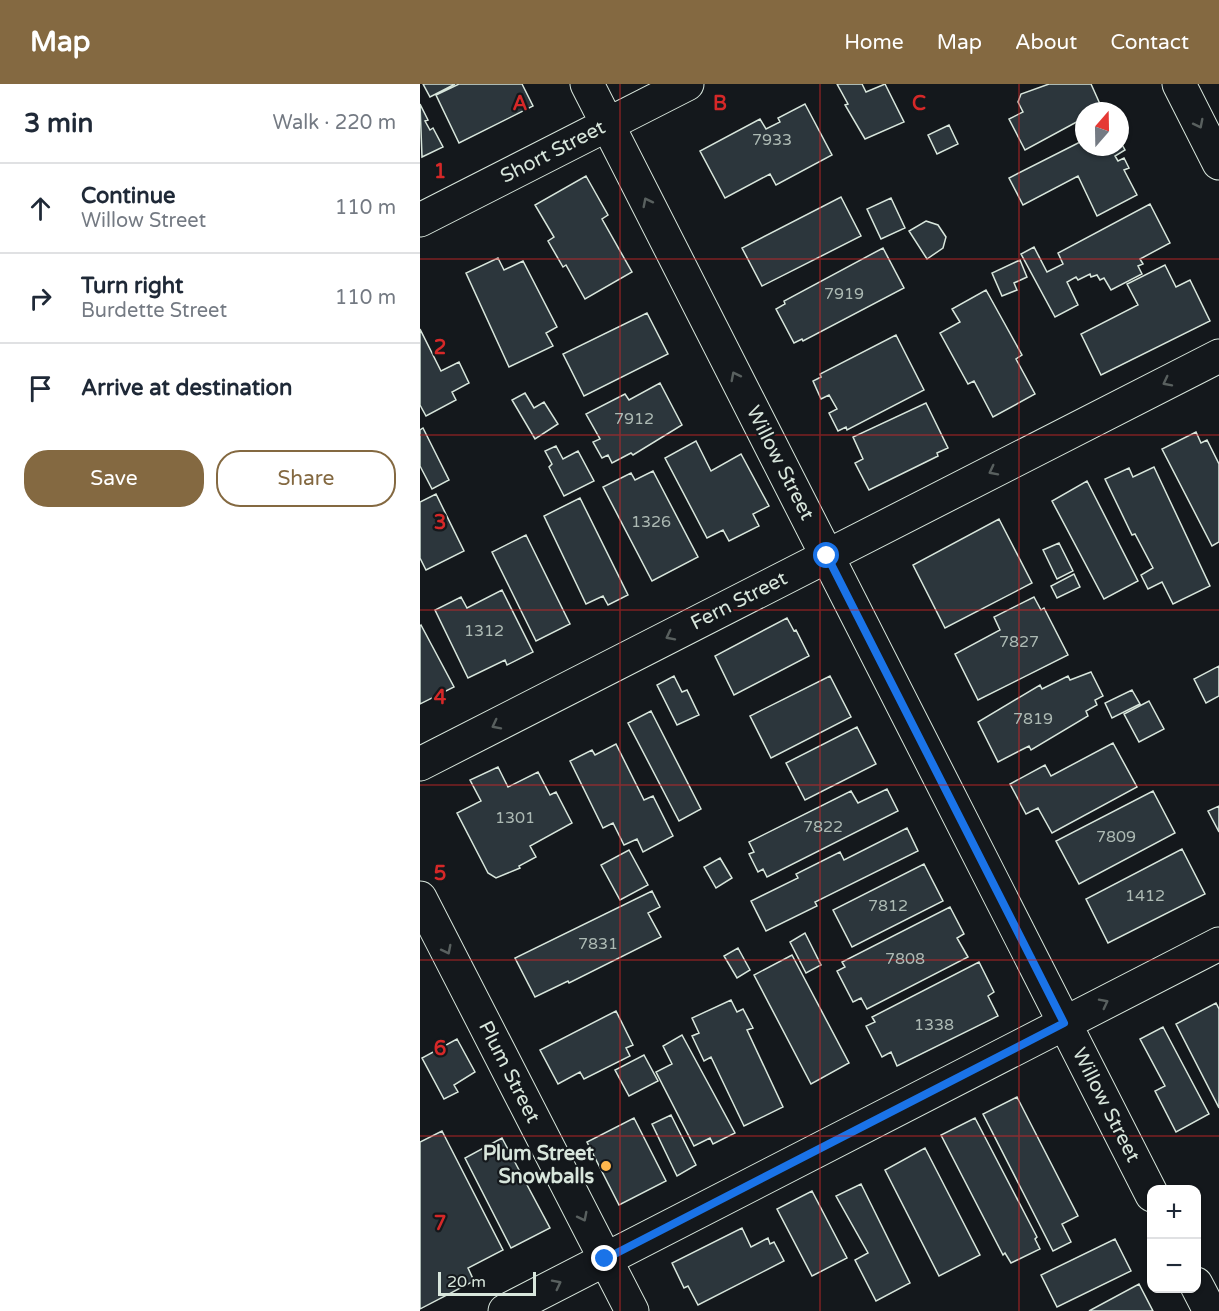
<!DOCTYPE html>
<meta charset="utf-8">
<style>
:root{--surface:#fff;--page:#f2f2f3;--text:#1f2937;--muted:#747a83;--line:#e0e1e3;--accent:#846941}
body{margin:0;font-family:"Varela Round",sans-serif;background:var(--page);color:var(--text)}
.controls{position:absolute;right:18px;bottom:18px;display:grid;overflow:hidden;border-radius:12px;box-shadow:0 2px 4px #0004}
.controls button{width:54px;height:54px;display:grid;place-items:center;padding:0;border:0;border-bottom:2px solid var(--line);background:var(--surface);color:var(--text);font:30px sans-serif}
.compass{position:absolute;left:655px;top:18px;width:54px;height:54px;border-radius:50%;background:var(--surface);box-shadow:0 2px 4px #0004;rotate:20deg}
.scale{position:absolute;left:18px;bottom:15px;width:98px;box-sizing:border-box;padding-left:6px;border:3px solid #d8e6dc;border-top:0;font-size:16px;line-height:21px;white-space:nowrap;color:#d8e6dc;-webkit-text-stroke:4px #14181c;paint-order:stroke}
.stop{position:absolute;width:18px;height:18px;margin:-14px;border:4px solid #1a73e8;border-radius:50%;background:#fff}
.stop.end{background:#1a73e8;border-color:#fff;box-shadow:0 2px 6px #0008}
.list{margin:0;padding:0;list-style:none}
h2{display:flex;justify-content:space-between;align-items:center;height:78px;margin:0;padding:0 24px;font-size:26px}
h2 small{font-size:20px;font-weight:400;color:var(--muted)}
.list li{display:grid;grid-template-columns:39px 1fr auto;gap:18px;align-items:center;box-sizing:border-box;height:90px;padding:0 24px;border-top:2px solid var(--line)}
.list b{display:block;font-size:22px;white-space:nowrap}
.list p{margin:0;font-size:20px;white-space:nowrap;color:var(--muted)}
.list em{font-size:20px;font-style:normal;color:var(--muted)}
.actions{display:flex;gap:12px;padding:18px 24px}
.actions a{flex:1;padding:14px 0;border:2px solid var(--accent);border-radius:24px;text-align:center;font-size:21px;color:var(--accent)}
.actions .main{background:var(--accent);color:#fff}
.icon{flex:none;width:33px;height:33px;fill:none;stroke:currentColor;stroke-width:2;stroke-linecap:round;stroke-linejoin:round}
.map{position:relative;flex:none;width:799px;height:1227px;overflow:hidden}
header{display:flex;align-items:center;gap:36px;box-sizing:border-box;height:84px;padding:0 30px;background:var(--accent);color:#fff}
header strong{font-size:28px}
nav{display:flex;gap:33px;margin-inline-start:auto;font-size:21px}
main{display:flex}
aside{flex:1;background:var(--surface)}
.map>svg:first-child{display:block}
.building{fill:#2c363c;stroke:#d8e6dc;stroke-width:1.5}
.lines{fill:none;stroke-linecap:round;stroke-linejoin:round}
.minor-casing{stroke:#d8e6dc;stroke-width:35}
.minor{stroke:#14181c;stroke-width:33}
.oneway{stroke:#59605f}
.route{stroke:#1a73e8;stroke-width:8}
.grid{fill:none;stroke:#d62828;stroke-width:1.5;stroke-opacity:0.55}
.poi-dot{fill:#ffb74d;stroke:#14181c;stroke-width:2}
.labels{text-anchor:middle;dominant-baseline:central;stroke-width:4.5;stroke-linejoin:round;paint-order:stroke}
.number-label{font-size:16px;fill:#adbab4}
.street-label{font-size:20px;fill:#d8e6dc;stroke:#14181c}
.poi-label{font-size:20px;font-weight:bold;fill:#d8e6dc;stroke:#14181c;text-anchor:end}
.grid-label{font-size:20px;text-anchor:middle;font-weight:bold;fill:#d62828;stroke:#14181c;stroke-width:4.5;stroke-linejoin:round;paint-order:stroke}
</style>
<header>
<strong>Map</strong>
<nav><a>Home</a><a>Map</a><a>About</a><a>Contact</a></nav>
</header>
<main>
<aside>
<h2>3 min<small>Walk · 220 m</small></h2>
<ul class="list">
<li><svg class="icon" aria-label="ahead" viewBox="0 0 24 24"><path d="M12 20V5M6 11l6-6 6 6"/></svg><div><b>Continue</b><p>Willow Street</p></div><em>110 m</em></li>
<li><svg class="icon" aria-label="right" viewBox="0 0 24 24"><path d="M7 20v-9h11M14 6l5 5-5 5"/></svg><div><b>Turn right</b><p>Burdette Street</p></div><em>110 m</em></li>
<li><svg class="icon" aria-label="arrive" viewBox="0 0 24 24"><path d="M6 21V4h12l-3 4 3 4H6"/></svg><div><b>Arrive at destination</b></div></li>
</ul>
<div class="actions"><a class="main">Save</a><a>Share</a></div>
</aside>
<div class="map">
<svg width="799" height="1227" viewBox="0 0 799 1227">
<rect width="100%" height="100%" fill="#14181c"/>
<path class="building" d="M3 0H35L10 13Z
M39 0H102L113 22 39 59 16 11Z
M417 0H442L446 8 465 0 484 38 445 55 425 21 428 20Z
M629 0H671L680 20 664 27V34L605 66 589 35 603 28 598 18 601 10Z
M0 20 8 36 5 37 10 46 13 44 23 63 2 73Z
M385 20 412 71 356 101 350 90 305 114 280 67 340 35 346 45 360 38 358 34Z
M529 41 538 60 517 70 508 51Z
M664 56V63H700V57L705 66 695 72 698 77 704 74 709 84 704 86 717 111 677 132 658 92 603 121 589 94Z
M166 92 188 131 182 135 212 188 165 215 146 181 143 183 128 157 134 153 115 121Z
M421 113 441 152 342 202 322 164Z
M471 114 485 144 461 155 447 125Z
M730 120 750 159 720 175 723 180 718 182 722 190 691 206 684 194 680 196 677 191 671 193 670 190 658 196 656 193 647 198 658 221 635 233 601 170 614 163 627 188 643 180 638 169Z
M506 137 518 141 526 153 523 164 507 175 489 147Z
M463 164 484 204 383 257 382 255 374 259 356 225 365 220 364 217Z
M78 174 84 186 103 177 137 243 126 249 133 262 89 283 46 189Z
M600 176 607 193 594 199 597 206 582 212 572 189Z
M745 181 756 203 770 196 790 237 681 291 661 250 718 221 707 200Z
M566 206 602 271 596 275 615 310 573 333 554 297 548 300 520 249 540 238 532 225Z
M227 229 248 270 164 312 143 270Z
M0 245 21 287 39 278 49 299 32 308 36 316 6 332 0 321Z
M476 251 504 306 427 346 426 343 418 347 409 329 417 325 409 311 401 315 393 297 401 293 400 290Z
M240 299 262 341 213 371 211 369 192 379 188 371 182 374 173 358 180 355 166 330 205 310 209 316Z
M105 309 114 324 124 318 138 340 115 355 92 316Z
M506 319 528 364 517 369 518 372 449 406 435 379 443 375 433 353Z
M3 344 29 396 12 405 0 382V346Z
M776 348 781 359 787 356 799 380V458L792 462 742 365Z
M276 357 291 387 321 370 349 422 333 430 339 442 309 457 303 446 287 454 245 374Z
M136 362 143 375 158 367 174 397 144 412 129 383 132 380 125 367Z
M734 383 790 502 753 520 742 498 728 505 721 491 733 484 715 450 712 451 685 395 709 384 713 393Z
M233 387 278 473 232 497 183 403 211 389 215 396Z
M667 397 718 497 684 515 632 417Z
M16 410 44 467 6 486 0 474V418Z
M160 414 208 511 188 521 183 512 166 520 124 432Z
M579 435 612 499 525 544 493 481Z
M106 451 150 540 116 557 72 468Z
M639 459 653 487 637 495 623 466Z
M654 490 660 503 637 514 631 502Z
M82 506 113 568 87 581 85 576 48 594 15 526 41 513 47 524Z
M614 513 621 526 624 524 648 571 558 616 535 570 580 546 574 533Z
M367 534 374 547 376 546 389 572 314 611 295 572Z
M1 541 34 603 0 620V542Z
M799 582V612L786 619 774 595Z
M671 588 683 612 675 616 677 621 666 627 668 632 611 666 609 662 578 678 558 638 620 601 622 605 648 592 650 596Z
M254 592 262 608 267 606 279 631 257 641 237 601Z
M410 592 431 633 351 674 330 632Z
M712 606 720 620 692 634 685 619Z
M729 617 744 645 719 658 704 630Z
M231 627 281 725 259 737 208 639Z
M437 643 456 680 385 716 366 679Z
M693 659 717 703 632 749 618 724 606 730 590 700 625 681 631 692Z
M196 660 224 716 233 712 253 752 223 768 217 755 204 761 193 739 183 744 150 677 172 666 175 671Z
M78 683 88 703 118 688 130 711 136 708 152 739 110 762 116 773 99 782 100 784 76 794 68 789 37 729 61 717 50 696Z
M467 705 478 727 347 793 343 785 338 788 329 770 334 768 329 758 431 707 438 719Z
M733 707 755 749 659 800 636 757Z
M799 722V748L788 727Z
M487 744 498 767 395 818 397 822 346 847 331 817 378 794 376 790 420 768 424 776Z
M762 765 785 810 688 859 666 815Z
M209 766 228 801 200 816 181 781Z
M300 774 312 794 296 804 284 783Z
M504 780 523 817 432 863 413 826Z
M232 807 240 823 228 829 241 853 149 899 148 897 115 913 95 874Z
M530 823 544 850 537 854 548 873 447 925 441 914 433 918 417 887 425 883 422 878Z
M385 849 401 881 386 889 370 858Z
M318 864 330 886 317 894 304 872Z
M372 871 429 979 391 1000 334 891Z
M559 878 574 908 568 912 578 932 477 982 471 968 462 973 446 942 455 938 452 933Z
M311 916 317 928 323 925 333 944 327 946 363 1023 324 1042 291 973 284 977 272 952 279 949 272 934Z
M796 919 799 925V1024L756 940Z
M196 927 213 961 206 964 210 972 164 995 160 988 138 1000 120 966Z
M743 943 789 1030 756 1048 735 1007 745 1002 720 955Z
M262 951 315 1049 293 1060 290 1054 274 1062 236 988 252 980 243 962Z
M37 955 55 988 34 1001 38 1008 24 1015 2 974Z
M224 971 238 997 209 1012 195 986Z
M597 1013 658 1132 642 1140 651 1158 633 1167 563 1030Z
M251 1031 276 1081 257 1092 232 1040Z
M214 1034 246 1097 199 1121 167 1058Z
M555 1034 617 1153 615 1155 620 1165 591 1179 585 1169 583 1171 521 1051Z
M22 1047 83 1166 48 1184 54 1197 0 1225V1058Z
M82 1054 130 1144 91 1164 45 1074Z
M505 1064 560 1171 519 1192 465 1086Z
M441 1100 490 1199 456 1217 435 1176 448 1169 416 1112Z
M392 1107 427 1174 392 1192 357 1125Z
M322 1144 331 1163 348 1154 350 1160 354 1158 364 1177 278 1221 268 1202 264 1204 252 1179Z
M695 1155 711 1187 637 1223 621 1191Z
M719 1200 733 1227H669Z"/>
<g class="lines">
<g class="minor-casing">
<path id="minor" d="M167 0 732 1111
M759 0 799 79
M0 136 267 0
M0 680 799 272
M0 814 212 1227
M776 1200 790 1227
M85 1227 799 860"/>
</g>
<use href="#minor" class="minor"/>
</g>
<defs><path id="oneway-chevron" d="M-2-3.5L2.5 0L-2 3.5" fill="none" stroke-width="1.6" stroke-linecap="round" stroke-linejoin="round" transform="scale(1.5)"/></defs>
<g class="oneway">
<use href="#oneway-chevron" transform="translate(779 40) rotate(63)"/>
<use href="#oneway-chevron" transform="translate(227 118) rotate(-117)"/>
<use href="#oneway-chevron" transform="translate(315 292) rotate(-117)"/>
<use href="#oneway-chevron" transform="translate(747 298) rotate(153)"/>
<use href="#oneway-chevron" transform="translate(573 387) rotate(153)"/>
<use href="#oneway-chevron" transform="translate(250 552) rotate(153)"/>
<use href="#oneway-chevron" transform="translate(76 641) rotate(153)"/>
<use href="#oneway-chevron" transform="translate(27 866) rotate(63)"/>
<use href="#oneway-chevron" transform="translate(684 919) rotate(-27)"/>
<use href="#oneway-chevron" transform="translate(163 1133) rotate(63)"/>
<use href="#oneway-chevron" transform="translate(137 1200) rotate(-27)"/>
</g>
<g class="lines">
<path class="route" d="M185 1175 644 939 407 472"/>
</g>
<path class="grid" d="M200 0V1227M400 0V1227M599 0V1227M0 175H799M0 351H799M0 526H799M0 701H799M0 876H799M0 1052H799"/>
<circle class="poi-dot" cx="186" cy="1082" r="6"/>
<g class="labels">
<g class="number-label">
<text x="352" y="56">7933</text>
<text x="424" y="210">7919</text>
<text x="214" y="335">7912</text>
<text x="231" y="438">1326</text>
<text x="64" y="547">1312</text>
<text x="599" y="558">7827</text>
<text x="613" y="635">7819</text>
<text x="95" y="734">1301</text>
<text x="403" y="743">7822</text>
<text x="696" y="753">7809</text>
<text x="725" y="812">1412</text>
<text x="468" y="822">7812</text>
<text x="178" y="860">7831</text>
<text x="485" y="875">7808</text>
<text x="514" y="941">1338</text>
</g>
<g class="street-label">
<text transform="translate(133 68) rotate(-27)">Short Street</text>
<text transform="translate(360 379) rotate(63)">Willow Street</text>
<text transform="translate(319 517) rotate(-27)">Fern Street</text>
<text transform="translate(89 988) rotate(63)">Plum Street</text>
<text transform="translate(686 1021) rotate(63)">Willow Street</text>
</g>
<g class="poi-label">
<text x="174" y="1070">Plum Street<tspan x="174" dy="23">Snowballs</tspan></text>
</g>
</g>
<g class="grid-label">
<text x="100" y="26">A</text>
<text x="300" y="26">B</text>
<text x="499" y="26">C</text>
<text x="20" y="94">1</text>
<text x="20" y="270">2</text>
<text x="20" y="445">3</text>
<text x="20" y="620">4</text>
<text x="20" y="796">5</text>
<text x="20" y="971">6</text>
<text x="20" y="1146">7</text>
</g>
</svg>
<div class="controls">
<button>+</button>
<button>−</button>
</div>
<svg class="compass" viewBox="-18 -18 36 36"><path d="M0-13l5 13h-10z" fill="#e53935"/><path d="M0 13l5-13h-10z" fill="#747a83"/></svg>
<div class="scale">20 m</div>
<div class="stop" style="left:407px;top:472px"></div>
<div class="stop end" style="left:185px;top:1175px"></div>
</div>
</main>
